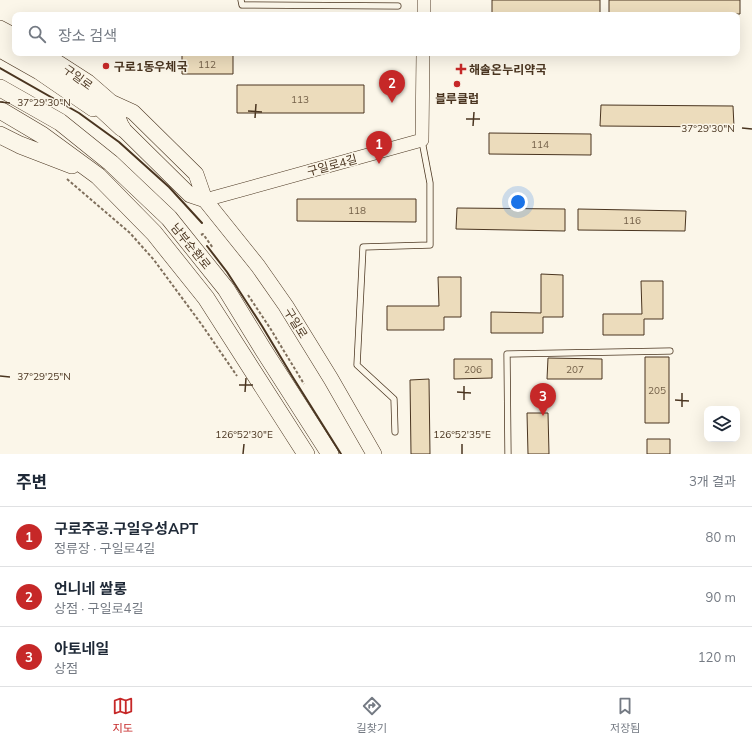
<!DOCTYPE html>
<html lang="ko">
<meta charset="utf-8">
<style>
:root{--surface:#fff;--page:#f6f6f7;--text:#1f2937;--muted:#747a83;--line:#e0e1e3;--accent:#c62828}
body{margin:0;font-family:Mulish,"Noto Sans KR",sans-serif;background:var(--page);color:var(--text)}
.controls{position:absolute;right:12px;bottom:12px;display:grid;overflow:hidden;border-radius:8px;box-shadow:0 4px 16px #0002}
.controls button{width:36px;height:36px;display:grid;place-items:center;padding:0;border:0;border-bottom:1px solid var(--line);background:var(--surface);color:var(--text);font:20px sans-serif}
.you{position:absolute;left:518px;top:202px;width:14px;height:14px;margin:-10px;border:3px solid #fff;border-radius:50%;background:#1a73e8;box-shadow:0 0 0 6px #1a73e833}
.badge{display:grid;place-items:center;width:26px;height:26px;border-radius:50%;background:var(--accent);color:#fff;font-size:13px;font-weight:700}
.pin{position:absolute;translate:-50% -33px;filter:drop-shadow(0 1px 2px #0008)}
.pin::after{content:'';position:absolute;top:21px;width:14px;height:12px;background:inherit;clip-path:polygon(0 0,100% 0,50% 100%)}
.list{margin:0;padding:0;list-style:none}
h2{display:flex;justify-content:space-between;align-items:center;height:52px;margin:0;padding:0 16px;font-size:17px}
h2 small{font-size:13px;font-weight:400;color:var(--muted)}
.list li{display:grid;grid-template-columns:26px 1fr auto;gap:12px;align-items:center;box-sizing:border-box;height:60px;padding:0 16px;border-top:1px solid var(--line)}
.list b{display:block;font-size:15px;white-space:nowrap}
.list p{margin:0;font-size:13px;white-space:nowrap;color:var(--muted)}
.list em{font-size:13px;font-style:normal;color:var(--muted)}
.icon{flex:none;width:22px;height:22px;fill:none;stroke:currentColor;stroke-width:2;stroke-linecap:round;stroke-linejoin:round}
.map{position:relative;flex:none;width:752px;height:454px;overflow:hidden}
.search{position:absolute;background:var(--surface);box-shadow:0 4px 16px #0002;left:12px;right:12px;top:12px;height:44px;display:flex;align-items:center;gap:10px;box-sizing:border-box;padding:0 14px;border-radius:8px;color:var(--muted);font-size:15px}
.sheet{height:232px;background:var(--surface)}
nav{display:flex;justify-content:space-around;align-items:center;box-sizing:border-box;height:56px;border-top:1px solid var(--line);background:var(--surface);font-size:11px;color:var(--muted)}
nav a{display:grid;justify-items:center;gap:2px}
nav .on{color:var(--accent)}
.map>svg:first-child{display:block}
.building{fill:#ecdcbc;stroke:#4a3520}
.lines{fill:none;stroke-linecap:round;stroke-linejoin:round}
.service-casing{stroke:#4a3520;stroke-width:7}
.tertiary-casing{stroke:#4a3520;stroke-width:14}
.secondary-casing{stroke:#4a3520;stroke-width:16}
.primary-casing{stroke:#4a3520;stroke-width:18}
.path{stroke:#7f6f5c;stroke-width:2;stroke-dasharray:3 2;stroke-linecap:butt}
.service{stroke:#fbf6e9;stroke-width:5.5}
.tertiary{stroke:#fbf6e9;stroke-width:13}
.secondary{stroke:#fbf6e9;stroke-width:15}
.primary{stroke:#fbf6e9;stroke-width:17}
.wall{stroke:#4a3520;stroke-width:2}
.ticks{fill:none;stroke:#4a3520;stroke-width:1.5}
.poi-dot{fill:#c62828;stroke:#fbf6e9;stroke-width:1.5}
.labels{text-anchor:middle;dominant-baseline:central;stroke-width:3;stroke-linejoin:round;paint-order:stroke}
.number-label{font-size:10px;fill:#725f47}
.poi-label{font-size:12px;font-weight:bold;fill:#4a3520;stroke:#fbf6e9;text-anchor:start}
.street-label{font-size:12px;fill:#4a3520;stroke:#fbf6e9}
.ticks-label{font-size:10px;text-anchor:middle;fill:#4a3520;stroke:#fbf6e9;stroke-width:3;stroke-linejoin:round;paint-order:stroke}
</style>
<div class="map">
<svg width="752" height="454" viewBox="0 0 752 454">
<rect width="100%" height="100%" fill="#fbf6e9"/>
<path class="building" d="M492 0H600V15H492Z
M609 0H740V14L609 15Z
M211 53H233V74H182V54H211Z
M237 85H364V113H237Z
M601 105 733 106 734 127 600 126Z
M489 133 591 134V155L489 154Z
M297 199H416V222L297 221Z
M457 208 565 209V231L456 229Z
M578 209 686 211 685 231 578 230Z
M541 274 563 275V317H543V333H491V312L541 313Z
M438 277H461V317H444V330H387V306H439Z
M641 281H663V319H644V335H603V314H642Z
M645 357H669V423H645Z
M548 358 602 359V379H547Z
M454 359H492V378L454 379Z
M429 379 430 454H411L410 380Z
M527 413H548L549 454H528Z
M647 439H670V454H647Z"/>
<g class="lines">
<g class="service-casing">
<path id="service" d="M241 0 242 5 398 6
M395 432 394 399 357 365 363 247 430 245V183L422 141
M508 454 507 354 670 351"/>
</g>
<g class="tertiary-casing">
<path id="tertiary" d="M424 15V0
M205 200 422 140 423 53"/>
</g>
<g class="secondary-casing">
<path id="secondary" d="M0 28 15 36
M0 50 39 72 93 109
M43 53 88 82 111 102 133 112 196 174 205 200 258 266 286 306 331 379 374 454
M118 117 122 128 190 195 205 200"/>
</g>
<g class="primary-casing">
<path id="primary" d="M0 41 15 48
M24 53 50 68 80 89 122 128
M0 88 60 122 111 163 169 218 226 289 264 351 330 454
M0 110 42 135 98 176 154 233 206 298 306 454
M0 135 20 145 72 165"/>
</g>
<path class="path" d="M67 179 130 233 154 260 202 325 237 376
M201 235 203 234 213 248
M248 295 270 328 304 384"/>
<use href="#service" class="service"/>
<use href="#tertiary" class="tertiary"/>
<use href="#secondary" class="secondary"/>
<use href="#primary" class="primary"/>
<path class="wall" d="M0 68 79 113 119 142 169 187 202 223
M207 246 227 272 262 326 292 376 341 454"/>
</g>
<path class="ticks" d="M0 102 10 103M248 111 262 112M255 118 256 104M466 119H480M473 126 474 112M742 128 752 129M0 376 10 377M239 385H253M245 392 246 378M457 392 471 393M464 400V386M675 400 689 401M682 407V393M243 454 244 444M462 454V444"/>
<g class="poi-dot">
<circle cx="106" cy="66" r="4"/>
<path d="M459 63h4v4h4v4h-4v4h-4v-4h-4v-4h4z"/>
<circle cx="457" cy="84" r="4"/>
</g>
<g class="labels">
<g class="number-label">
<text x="207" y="64">112</text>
<text x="300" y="99">113</text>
<text x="540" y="144">114</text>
<text x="357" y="210">118</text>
<text x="632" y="220">116</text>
<text x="473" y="369">206</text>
<text x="575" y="369">207</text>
<text x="657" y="390">205</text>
</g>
<g class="poi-label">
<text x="114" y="66">구로1동우체국</text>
<text x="469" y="69">해솔온누리약국</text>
<text x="457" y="98" text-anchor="middle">블루클럽</text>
</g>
<g class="street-label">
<text transform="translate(78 77) rotate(36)">구일로</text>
<text transform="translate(332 165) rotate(-15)">구일로4길</text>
<text transform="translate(191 246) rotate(51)">남부순환로</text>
<text transform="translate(296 323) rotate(58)">구일로</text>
</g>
</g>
<g class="ticks-label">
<text x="44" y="106">37°29'30"N</text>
<text x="708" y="132">37°29'30"N</text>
<text x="44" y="380">37°29'25"N</text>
<text x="244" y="438">126°52'30"E</text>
<text x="462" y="438">126°52'35"E</text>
</g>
</svg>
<div class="controls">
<button><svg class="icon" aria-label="layers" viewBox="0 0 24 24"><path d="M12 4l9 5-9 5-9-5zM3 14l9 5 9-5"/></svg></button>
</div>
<div class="you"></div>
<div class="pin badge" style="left:379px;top:164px">1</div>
<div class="pin badge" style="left:392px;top:103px">2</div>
<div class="pin badge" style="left:543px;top:416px">3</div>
<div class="search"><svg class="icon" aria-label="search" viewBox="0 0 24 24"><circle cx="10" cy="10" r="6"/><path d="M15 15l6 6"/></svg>장소 검색</div>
</div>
<section class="sheet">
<h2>주변<small>3개 결과</small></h2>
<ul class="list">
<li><span class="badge">1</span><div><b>구로주공.구일우성APT</b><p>정류장 · 구일로4길</p></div><em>80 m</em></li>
<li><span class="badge">2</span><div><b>언니네 쌀롱</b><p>상점 · 구일로4길</p></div><em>90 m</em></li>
<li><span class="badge">3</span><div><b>아토네일</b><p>상점</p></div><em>120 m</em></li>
</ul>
</section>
<nav>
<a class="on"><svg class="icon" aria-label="map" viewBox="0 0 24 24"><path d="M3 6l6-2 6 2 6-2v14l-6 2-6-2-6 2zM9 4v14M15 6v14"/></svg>지도</a>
<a><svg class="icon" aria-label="directions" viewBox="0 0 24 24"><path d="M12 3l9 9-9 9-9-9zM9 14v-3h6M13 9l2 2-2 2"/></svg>길찾기</a>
<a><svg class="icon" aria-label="saved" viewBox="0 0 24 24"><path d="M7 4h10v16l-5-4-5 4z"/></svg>저장됨</a>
</nav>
